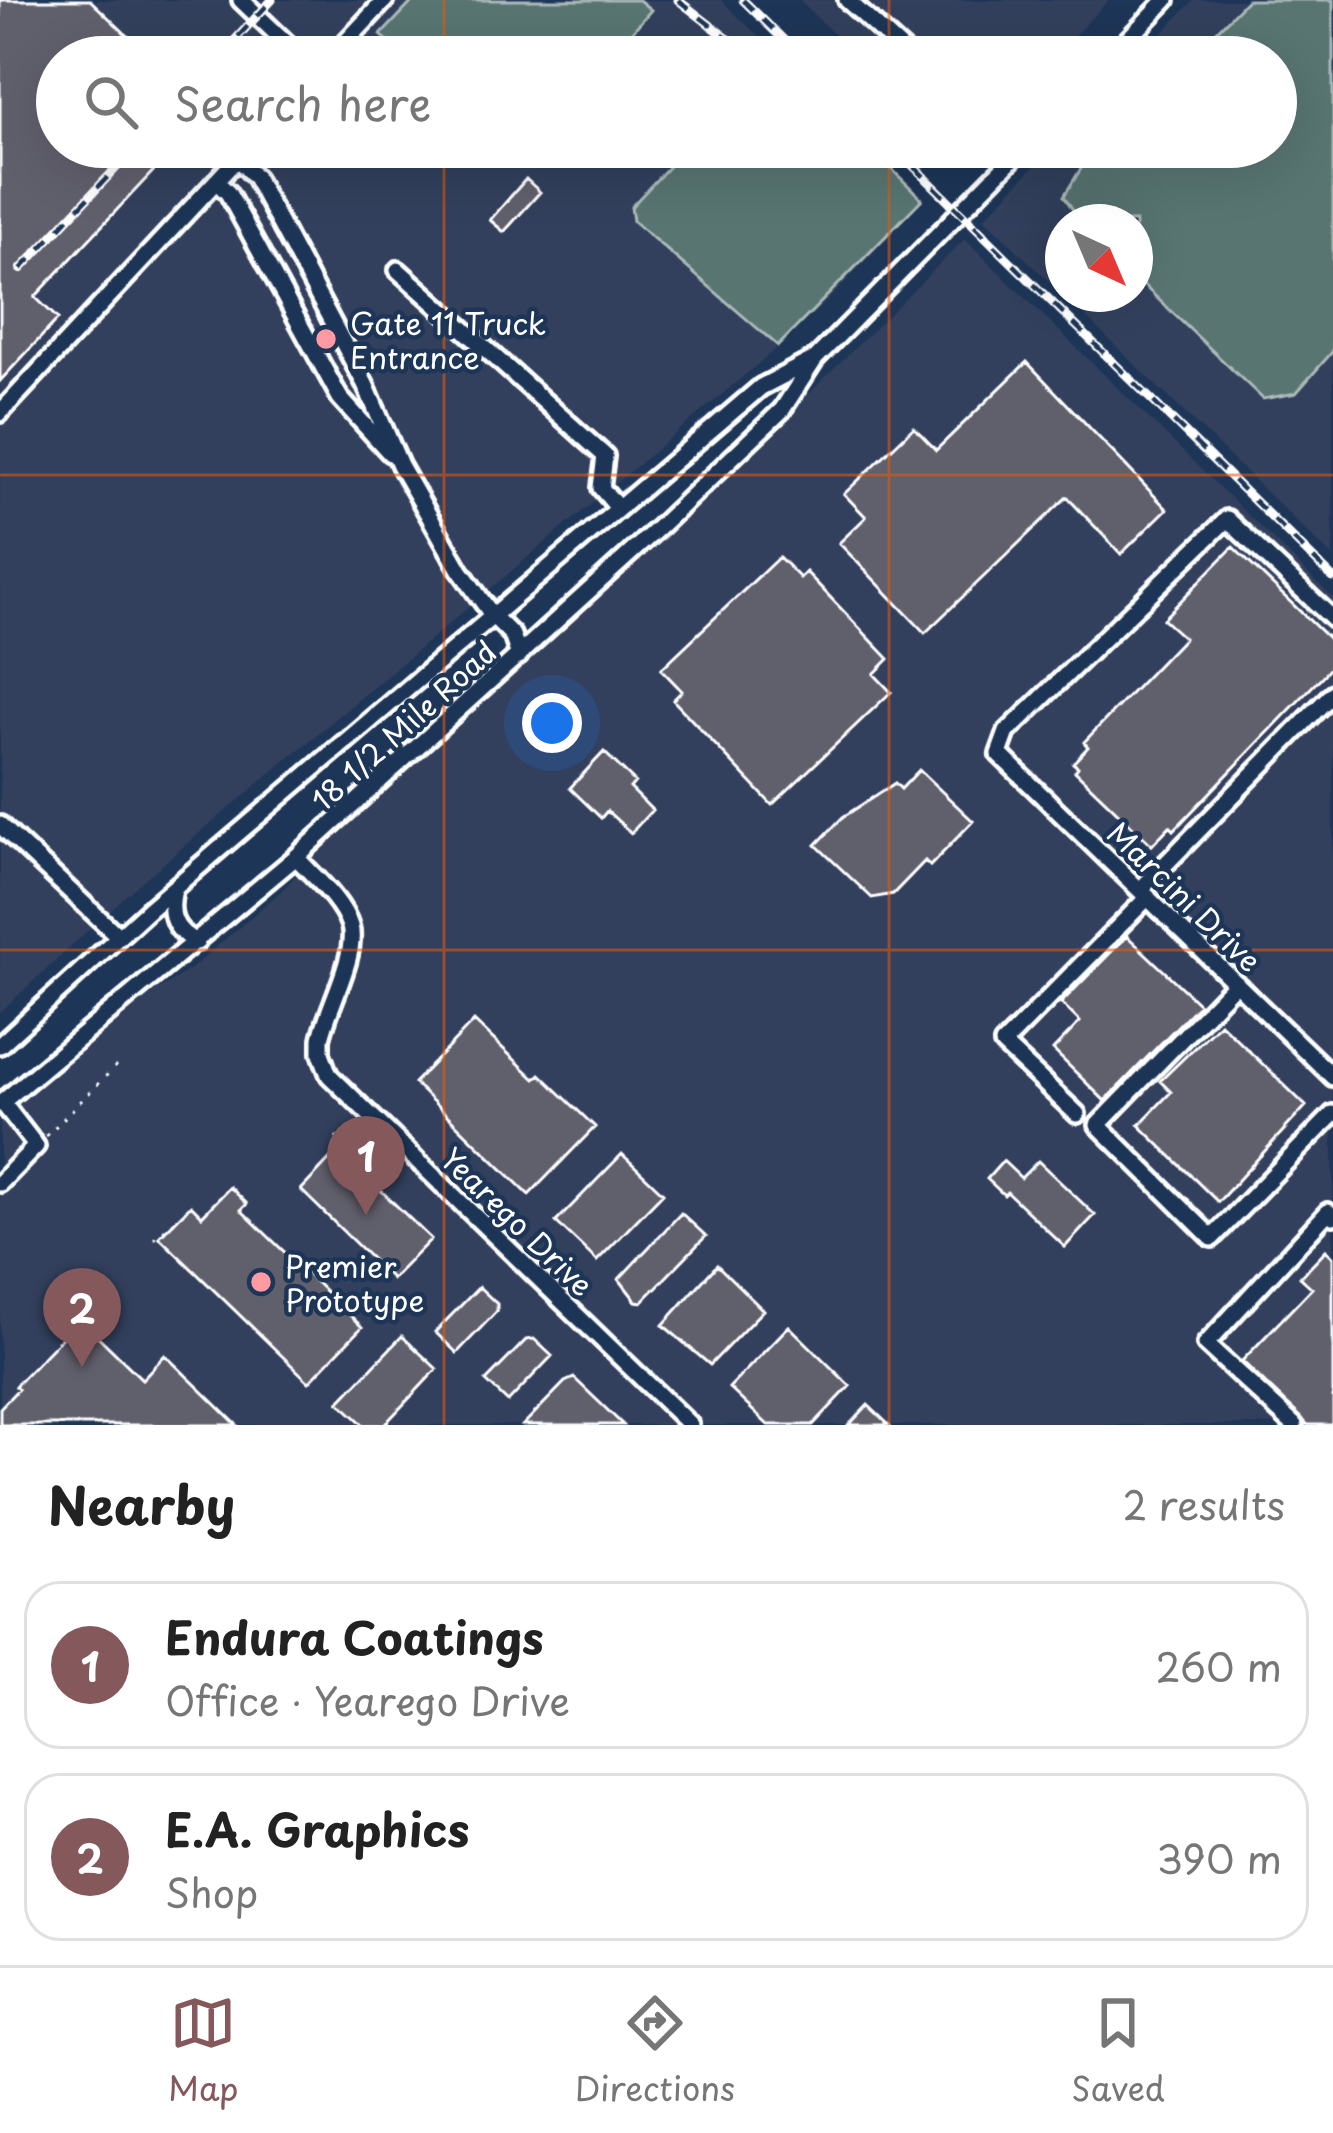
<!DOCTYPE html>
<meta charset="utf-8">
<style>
:root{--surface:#fff;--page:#f6f6f6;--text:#222;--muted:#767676;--line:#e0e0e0;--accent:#85585c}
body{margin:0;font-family:"Playpen Sans",sans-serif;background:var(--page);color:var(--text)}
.compass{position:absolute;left:1045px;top:204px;width:108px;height:108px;border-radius:50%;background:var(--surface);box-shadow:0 12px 48px #0002;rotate:136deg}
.you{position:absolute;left:552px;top:723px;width:42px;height:42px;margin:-30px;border:9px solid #fff;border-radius:50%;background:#1a73e8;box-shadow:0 0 0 18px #1a73e833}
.badge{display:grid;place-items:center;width:78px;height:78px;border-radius:50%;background:var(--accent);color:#fff;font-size:39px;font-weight:700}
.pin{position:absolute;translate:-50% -99px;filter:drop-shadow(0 3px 6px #0008)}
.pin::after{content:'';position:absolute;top:63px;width:42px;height:36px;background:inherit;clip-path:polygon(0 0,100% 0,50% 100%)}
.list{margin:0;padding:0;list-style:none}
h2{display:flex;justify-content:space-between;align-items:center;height:156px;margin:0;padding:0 48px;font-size:51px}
h2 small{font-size:39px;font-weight:400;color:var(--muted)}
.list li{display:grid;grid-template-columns:78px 1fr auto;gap:36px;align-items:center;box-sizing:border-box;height:168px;margin:0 24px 24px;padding:0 24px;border:3px solid var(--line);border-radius:36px}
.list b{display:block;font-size:45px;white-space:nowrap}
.list p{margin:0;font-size:39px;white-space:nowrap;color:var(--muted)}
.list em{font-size:39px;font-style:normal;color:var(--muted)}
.icon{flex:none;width:66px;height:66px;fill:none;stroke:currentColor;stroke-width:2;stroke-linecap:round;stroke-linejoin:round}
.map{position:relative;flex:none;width:1333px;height:1425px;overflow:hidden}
.search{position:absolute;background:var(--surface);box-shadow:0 12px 48px #0002;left:36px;right:36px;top:36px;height:132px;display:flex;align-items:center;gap:30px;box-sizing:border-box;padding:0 42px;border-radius:66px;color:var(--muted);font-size:45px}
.sheet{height:540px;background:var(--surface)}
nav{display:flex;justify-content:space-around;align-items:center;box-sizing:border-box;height:168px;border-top:3px solid var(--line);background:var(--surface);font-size:33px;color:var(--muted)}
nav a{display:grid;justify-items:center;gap:6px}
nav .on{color:var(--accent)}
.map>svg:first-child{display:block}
.built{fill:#31415d;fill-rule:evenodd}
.green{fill:#587472;stroke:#acbab8;stroke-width:3}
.building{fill:#615e6c;stroke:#fff;stroke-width:3}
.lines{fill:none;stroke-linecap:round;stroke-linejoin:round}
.minor-casing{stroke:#fff;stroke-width:24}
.path{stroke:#fff;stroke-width:3;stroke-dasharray:3 9;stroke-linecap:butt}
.minor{stroke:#1d3557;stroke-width:15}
.rail-casing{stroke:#fff;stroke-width:9}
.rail{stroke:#1d3557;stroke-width:4.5;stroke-dasharray:14;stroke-linecap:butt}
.grid{fill:none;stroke:#e8590c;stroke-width:3;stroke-opacity:0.55}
.poi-dot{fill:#ff9aa2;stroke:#1d3557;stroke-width:4.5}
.labels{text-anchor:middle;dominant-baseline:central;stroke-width:9;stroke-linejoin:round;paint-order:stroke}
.poi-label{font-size:30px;fill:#fff;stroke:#1d3557;text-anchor:start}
.street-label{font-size:30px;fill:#fff;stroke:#1d3557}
</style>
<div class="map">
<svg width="1333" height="1425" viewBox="0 0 1333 1425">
<rect width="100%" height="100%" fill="#1d3557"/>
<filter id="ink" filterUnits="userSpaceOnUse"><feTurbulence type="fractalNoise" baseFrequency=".00833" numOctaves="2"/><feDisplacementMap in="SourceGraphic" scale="24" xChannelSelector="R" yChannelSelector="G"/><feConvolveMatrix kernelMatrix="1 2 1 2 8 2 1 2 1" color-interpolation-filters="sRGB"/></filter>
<g filter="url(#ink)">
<path class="built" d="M0 0H721L780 57H57V147H872L925 198 829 299 770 354 134 888 0 1012Z
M799 0H1109L1053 57H857Z
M1194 0H1333V557L984 218 1053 147H1276V57H1140ZM1063 222H1135V294H1063Z
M965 239 1333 598V1425H0V1115L146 997 192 968 282 890 334 836 674 527Z"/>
<path class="green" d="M414 0H639L651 10 610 57H406L381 35Z
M1247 0H1333V351L1296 393 1263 399 1135 277V222H1081L1064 196 1082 167 1102 147H1276V57H1191Z
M687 147H869L922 199 778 346 633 221 631 207Z"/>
<path class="building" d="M0 0H90L150 57H57V147H176L35 297 58 319 0 381Z
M526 179 540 192 504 232 490 220Z
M1027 362 1167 509 1121 554 1067 497 925 633 839 543 866 517 844 494 914 427 936 450Z
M1233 547 1333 643V665L1174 830 1170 826 1152 845 1075 771 1078 767 1073 763 1088 747 1084 742 1184 638 1163 619Z
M779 557 800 578 806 572 889 659 874 674 891 692 772 805 673 700 682 691 661 669Z
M604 752 635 782 630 788 652 810 631 833 607 811 601 818 570 788Z
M919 770 973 821 930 866 925 861 893 894 872 898 816 845 843 817 895 783 901 789Z
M1127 936 1199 1004 1105 1101 1053 1050 1080 1022 1061 1003Z
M474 1021 535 1079 540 1074 595 1127 529 1195 414 1083Z
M1220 1023 1306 1106 1218 1202 1139 1125 1171 1092 1160 1081Z
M339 1150 431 1239 392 1279 301 1190Z
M622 1154 663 1193 597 1261 556 1222Z
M1003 1161 1021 1178 1038 1161 1095 1215 1065 1247 1007 1192 1004 1195 987 1179Z
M230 1187 247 1204 241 1210 362 1327 309 1382 159 1237 191 1205 202 1216Z
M681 1213 706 1236 642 1302 636 1301 619 1279Z
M1326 1250 1333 1257V1425H1308L1242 1361 1312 1288 1300 1277Z
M717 1265 763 1310 710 1365 663 1325Z
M479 1287 497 1304V1311L457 1353 435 1332Z
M80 1319 142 1379 165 1355 237 1425H0V1408L18 1389 15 1386Z
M789 1326 850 1386 813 1425H768L729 1388Z
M402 1336 437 1369 384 1425H364L339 1402Z
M534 1339 552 1356 508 1402 486 1381 526 1340Z
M574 1378 623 1425H523L565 1382Z
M868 1405 889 1425H849Z"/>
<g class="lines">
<g class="minor-casing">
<path id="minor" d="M241 0 301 57
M847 0 910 57
M332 57 385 0
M1111 57 1166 0
M237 158 255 177 365 384 400 465 460 570 492 615 512 635 519 656
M216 181 228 193 340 398 390 453
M398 270 605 456 601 488 618 508
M0 413 248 147
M1333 619 1227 519 1007 732 999 754 1333 1077
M0 825 118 936
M296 857C313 876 342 900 350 926 358 955 327 1008 321 1039V1053L329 1075 690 1425
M174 889C168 914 173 931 197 942
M1141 889 1333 693
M1236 983 1098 1125 1212 1238 1333 1114
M0 1045 148 910 761 387 813 360
M0 1104 296 857 657 529 782 410 815 359 1024 147
M1077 1114 1003 1044 1148 897
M0 1183 36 1146 2 1102
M1294 1425 1206 1344 1328 1212 1333 1216"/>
</g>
<path class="path" d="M46 1136 121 1061
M336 1137 344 1147 343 1154
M154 1239 175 1221"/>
<use href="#minor" class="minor"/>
<g class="rail-casing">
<path id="rail" d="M678 0 727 38 764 57
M743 0 801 57
M219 57 272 0
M894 147 1333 578
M21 269 136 147"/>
</g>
<use href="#rail" class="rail"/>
</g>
</g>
<path class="grid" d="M444 0V57M889 0V57M444 147V1425M889 147V1425M0 475H1333M0 950H1333"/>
<g class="poi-dot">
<circle cx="326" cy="339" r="12"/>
<circle cx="261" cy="1282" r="12"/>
</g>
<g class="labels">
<g class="poi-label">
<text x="350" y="322">Gate 11 Truck<tspan x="350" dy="34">Entrance</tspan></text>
<text x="285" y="1265">Premier<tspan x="285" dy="34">Prototype</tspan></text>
</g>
<g class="street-label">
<text transform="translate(403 725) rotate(-42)">18 1/2 Mile Road</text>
<text transform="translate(1185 896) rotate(44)">Marcini Drive</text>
<text transform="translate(518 1221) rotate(44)">Yearego Drive</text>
</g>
</g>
</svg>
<svg class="compass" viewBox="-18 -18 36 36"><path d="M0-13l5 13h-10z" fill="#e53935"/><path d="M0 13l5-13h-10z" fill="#767676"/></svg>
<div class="you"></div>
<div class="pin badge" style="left:366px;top:1215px">1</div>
<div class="pin badge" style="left:82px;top:1367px">2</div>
<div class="search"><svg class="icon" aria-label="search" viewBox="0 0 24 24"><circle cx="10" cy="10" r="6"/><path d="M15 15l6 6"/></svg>Search here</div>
</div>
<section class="sheet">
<h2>Nearby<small>2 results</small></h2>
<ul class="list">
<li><span class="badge">1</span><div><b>Endura Coatings</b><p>Office · Yearego Drive</p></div><em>260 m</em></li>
<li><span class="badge">2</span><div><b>E.A. Graphics</b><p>Shop</p></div><em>390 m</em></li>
</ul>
</section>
<nav>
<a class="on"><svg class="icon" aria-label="map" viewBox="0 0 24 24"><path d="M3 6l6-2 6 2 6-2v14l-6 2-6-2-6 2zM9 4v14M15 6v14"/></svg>Map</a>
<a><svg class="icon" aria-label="directions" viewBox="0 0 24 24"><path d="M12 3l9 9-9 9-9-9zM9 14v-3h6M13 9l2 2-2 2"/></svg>Directions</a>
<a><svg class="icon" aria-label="saved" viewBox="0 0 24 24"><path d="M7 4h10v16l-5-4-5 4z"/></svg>Saved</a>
</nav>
